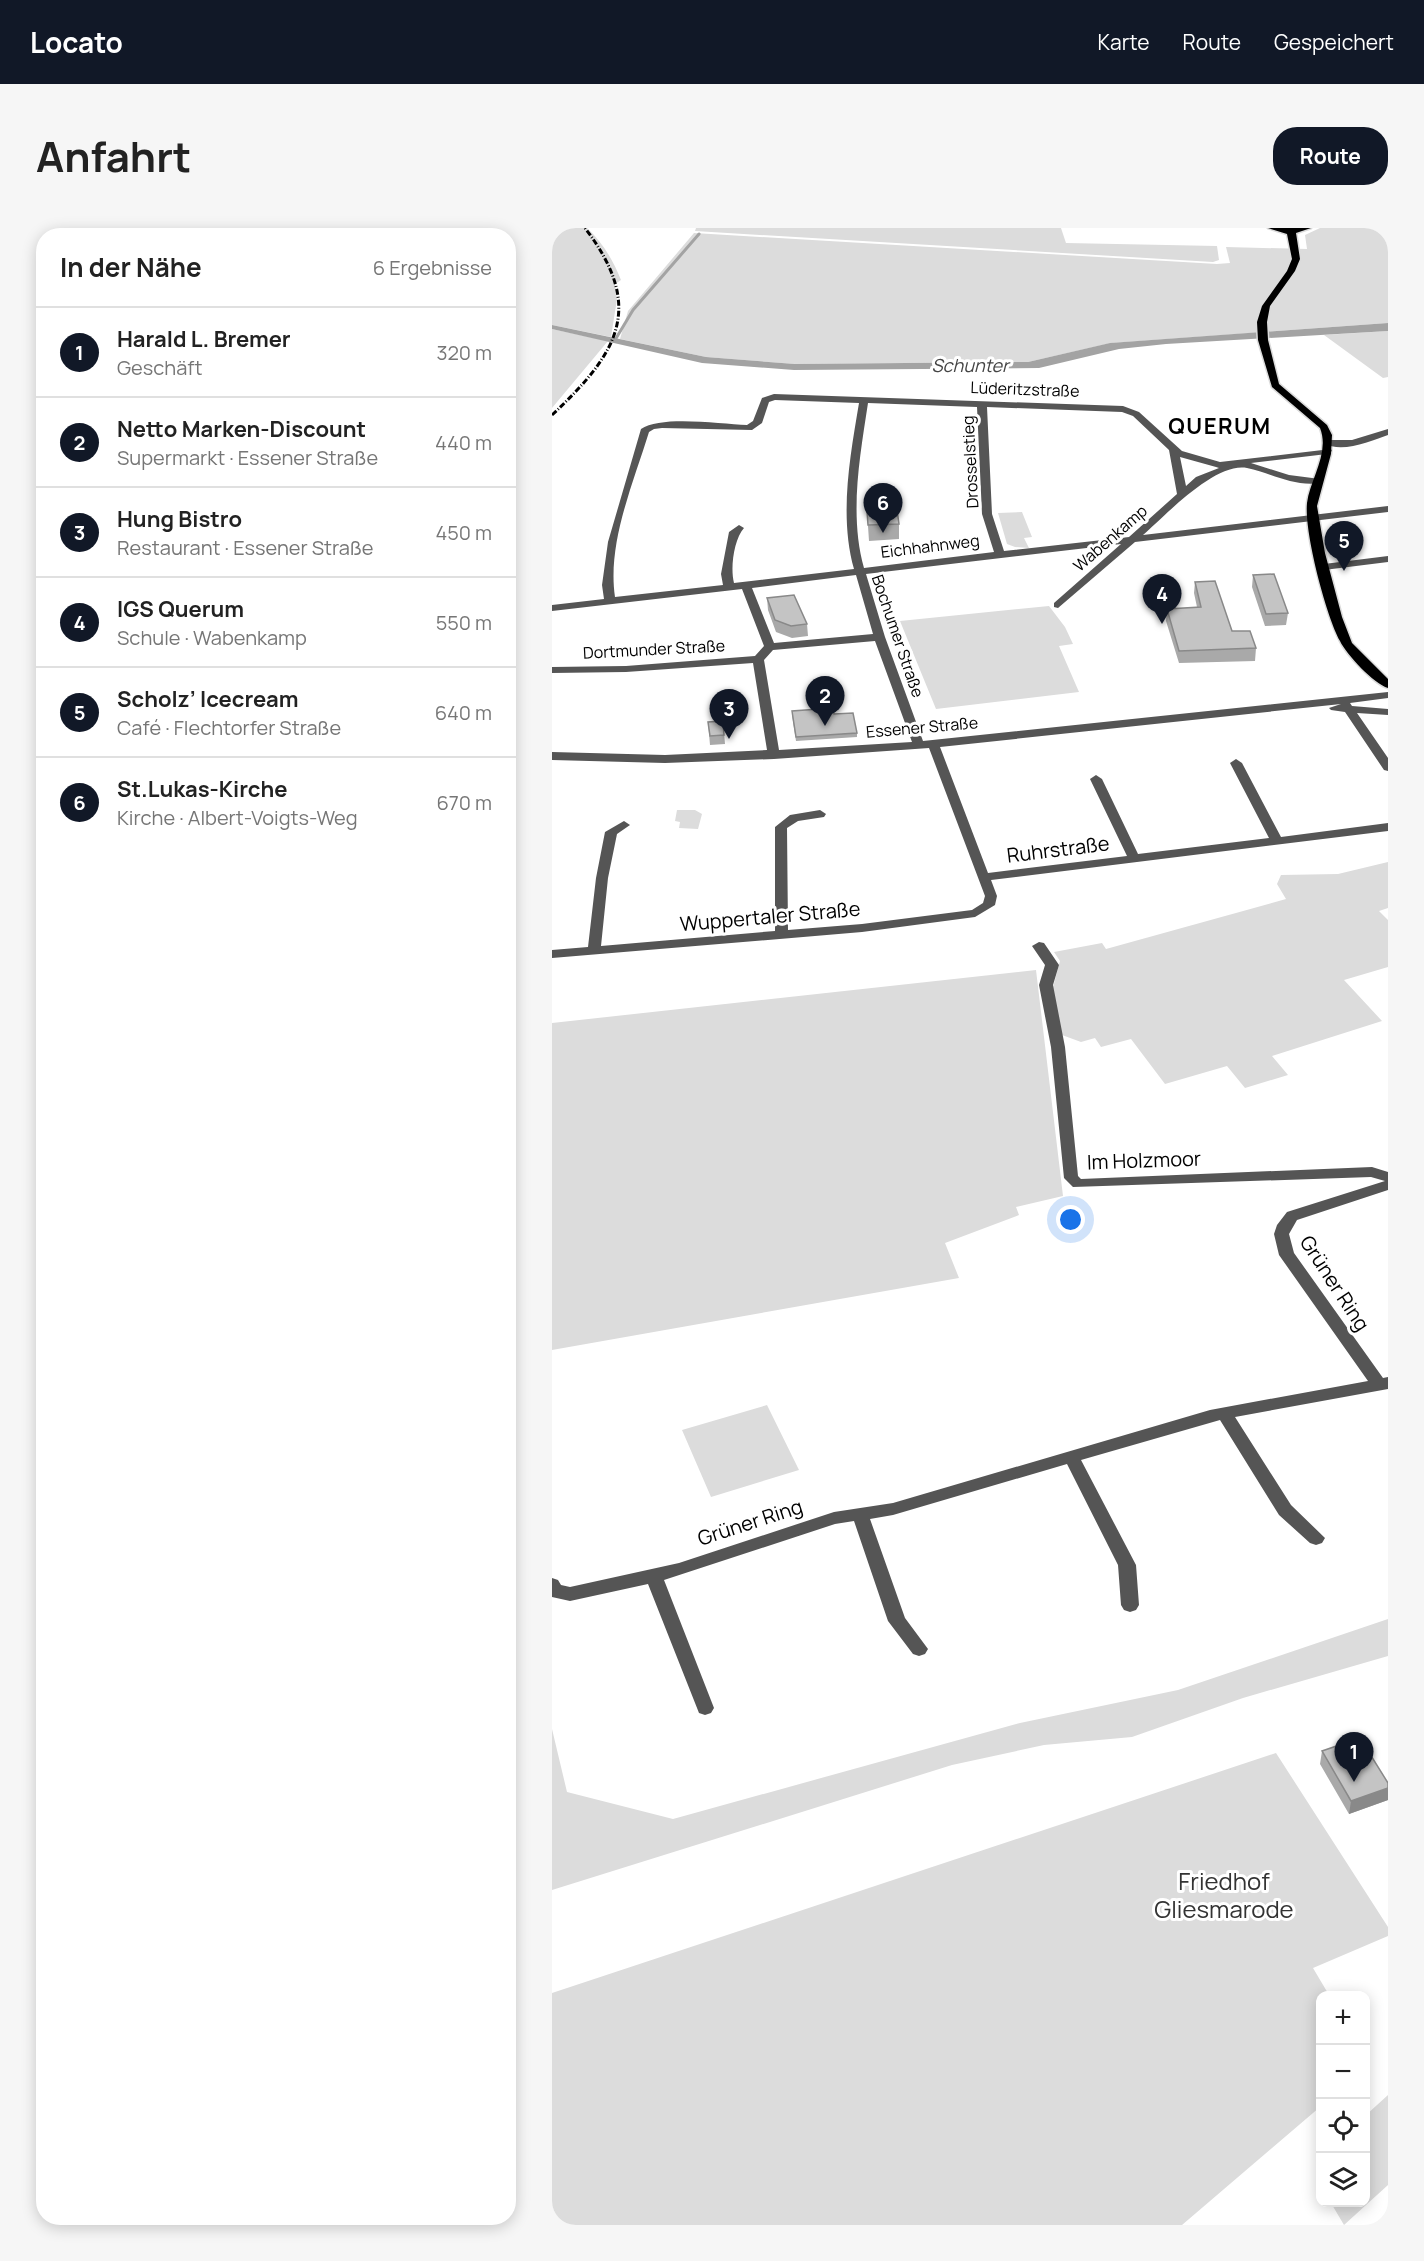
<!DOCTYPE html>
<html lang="de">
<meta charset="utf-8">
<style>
:root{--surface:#fff;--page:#f6f6f6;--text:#222;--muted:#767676;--line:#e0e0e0;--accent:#111827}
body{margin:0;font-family:Manrope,sans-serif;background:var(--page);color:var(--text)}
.controls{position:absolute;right:18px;bottom:18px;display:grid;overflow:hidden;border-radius:12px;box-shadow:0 3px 15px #0003}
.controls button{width:54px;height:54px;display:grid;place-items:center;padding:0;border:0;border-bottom:2px solid var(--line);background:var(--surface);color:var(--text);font:30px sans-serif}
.you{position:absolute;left:519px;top:992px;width:21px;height:21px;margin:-15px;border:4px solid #fff;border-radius:50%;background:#1a73e8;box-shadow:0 0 0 9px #1a73e833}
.badge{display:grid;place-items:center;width:39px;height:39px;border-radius:50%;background:var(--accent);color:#fff;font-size:20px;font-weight:700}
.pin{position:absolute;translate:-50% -50px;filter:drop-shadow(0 2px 3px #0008)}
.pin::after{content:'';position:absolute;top:32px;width:21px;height:18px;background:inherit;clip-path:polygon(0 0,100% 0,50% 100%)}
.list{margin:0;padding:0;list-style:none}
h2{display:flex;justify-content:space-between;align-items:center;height:78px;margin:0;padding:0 24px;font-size:26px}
h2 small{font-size:20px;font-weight:400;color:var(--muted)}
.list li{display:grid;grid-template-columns:39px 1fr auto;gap:18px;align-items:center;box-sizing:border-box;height:90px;padding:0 24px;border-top:2px solid var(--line)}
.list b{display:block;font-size:22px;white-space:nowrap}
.list p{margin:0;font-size:20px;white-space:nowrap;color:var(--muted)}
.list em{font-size:20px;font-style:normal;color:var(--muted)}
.icon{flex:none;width:33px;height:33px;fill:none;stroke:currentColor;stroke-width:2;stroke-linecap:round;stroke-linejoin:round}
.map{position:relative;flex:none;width:836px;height:1997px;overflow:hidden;border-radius:24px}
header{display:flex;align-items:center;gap:36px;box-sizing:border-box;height:84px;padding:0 30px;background:var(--accent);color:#fff}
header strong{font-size:28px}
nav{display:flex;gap:33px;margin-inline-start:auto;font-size:21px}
.intro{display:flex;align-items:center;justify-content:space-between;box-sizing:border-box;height:144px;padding:0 36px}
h1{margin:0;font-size:42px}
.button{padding:15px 27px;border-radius:24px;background:var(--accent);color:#fff;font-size:21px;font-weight:700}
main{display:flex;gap:36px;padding:0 36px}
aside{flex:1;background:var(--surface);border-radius:24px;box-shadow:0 3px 15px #0003}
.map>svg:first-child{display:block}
.green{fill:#dcdcdc}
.water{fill:#a3a3a3}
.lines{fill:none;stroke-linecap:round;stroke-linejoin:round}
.stream{stroke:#a3a3a3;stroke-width:3}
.major-casing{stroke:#dbdbdb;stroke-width:3}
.minor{fill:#555;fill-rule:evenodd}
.major{fill:#000;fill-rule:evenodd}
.rail{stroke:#000;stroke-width:3;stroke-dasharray:6 2 1 2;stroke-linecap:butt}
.wall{fill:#a9a9a9}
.shaded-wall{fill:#898989}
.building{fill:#c4c4c4;stroke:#898989;stroke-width:1.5}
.labels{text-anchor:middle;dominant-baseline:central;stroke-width:6;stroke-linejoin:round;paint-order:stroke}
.far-street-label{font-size:16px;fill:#000;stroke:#fff}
.far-water-label{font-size:18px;font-style:italic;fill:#444;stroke:#fff}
.street-label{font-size:20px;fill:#000;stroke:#fff}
.far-district-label{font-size:22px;font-weight:bold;letter-spacing:1.5px;fill:#000;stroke:#fff}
.near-park-label{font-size:24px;fill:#333;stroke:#fff}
</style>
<header>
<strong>Locato</strong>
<nav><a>Karte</a><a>Route</a><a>Gespeichert</a></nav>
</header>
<div class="intro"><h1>Anfahrt</h1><a class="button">Route</a></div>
<main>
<aside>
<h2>In der Nähe<small>6 Ergebnisse</small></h2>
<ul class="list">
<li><span class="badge">1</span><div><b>Harald L. Bremer</b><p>Geschäft</p></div><em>320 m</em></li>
<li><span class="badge">2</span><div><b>Netto Marken-Discount</b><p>Supermarkt · Essener Straße</p></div><em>440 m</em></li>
<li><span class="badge">3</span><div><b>Hung Bistro</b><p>Restaurant · Essener Straße</p></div><em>450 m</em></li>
<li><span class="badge">4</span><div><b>IGS Querum</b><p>Schule · Wabenkamp</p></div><em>550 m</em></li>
<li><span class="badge">5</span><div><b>Scholz’ Icecream</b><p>Café · Flechtorfer Straße</p></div><em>640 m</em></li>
<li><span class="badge">6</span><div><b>St.Lukas-Kirche</b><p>Kirche · Albert-Voigts-Weg</p></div><em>670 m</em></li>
</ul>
</aside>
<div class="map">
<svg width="836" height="1997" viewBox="0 0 836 1997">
<rect width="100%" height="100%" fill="#fff"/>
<path class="green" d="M0 0H35C51 15 61 32 69 52L63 56 65 71 59 109 0 97Z
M144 0H509L514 15 665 18 667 32 661 34 143 3Z
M836 0V95L559 115 476 134 243 136 154 129 68 111 76 83 142 5 665 36 678 35 674 19 755 21 753 7 768 0Z
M0 101 56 113 0 180Z
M836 103V149L831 150 772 107Z
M470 284 480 309 472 310 477 320 463 319 455 316 446 285Z
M497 378 513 399 521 416 507 418 527 464 384 481 348 393Z
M125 582H143L150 586 146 601 127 600 128 594 123 593Z
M836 634V680L827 683 836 692V739L792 752 830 793 720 828 736 847 693 860 675 838 613 856 579 811 549 819 543 810 529 814 510 807 500 763 508 733 502 724 550 715 554 721 734 671 725 656 729 647 786 646Z
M484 742 511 968 464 979 467 987 393 1015 407 1050 0 1122V795Z
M215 1177 247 1242 159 1269 130 1202Z
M836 1391V1428L691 1470 580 1509 492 1517 400 1537 0 1662V1501L15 1564 121 1591 468 1495 626 1462Z
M724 1525 836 1699V1708L761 1740 777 1767 768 1768V1879L630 1997H0V1765Z
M836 1867V1957L792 1997 779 1975 814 1974V1887Z"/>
<path class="water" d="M836 95V103L614 116 567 121 487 140 242 142 150 135 0 101V97L154 129 243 136 476 134 558 115Z"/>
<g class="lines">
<path class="stream" d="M63 112 81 82 147 6"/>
<g class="major-casing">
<path id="major" d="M716 0H759L744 5 748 31 743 43 718 78 715 94 716 112 727 156 775 197 780 207 779 226 765 278 773 325 790 389 800 415 836 451V460C822 456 794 426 788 413 774 387 752 304 755 275 758 251 778 225 768 200L720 159 706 112 705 94 710 78 735 43 740 31 735 6Z"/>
</g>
<path class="minor" d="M222 166 571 178 587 184 630 223 668 234 779 221 780 223 775 226 699 235 737 247 768 251V255C742 259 719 245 695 240 663 234 614 287 591 307L836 278V284L583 314 506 380 502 379V375L569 316 314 346 333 409 371 513 836 464V470L798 475 800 478 836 481V487L805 485 836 530V543L832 542 793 484 779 482 777 480 789 476 388 519 436 645 575 628 538 551 544 547 550 551 586 626 717 610 678 535 684 531 690 535 729 609 836 595V603L439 652 445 668 443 677 423 689 310 704 0 730V722L36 719 44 650 53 604 72 593 78 597 65 606 56 650 49 718 223 703V599L238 587 268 582 274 586 272 589 246 593 235 600 236 702 310 696 420 682 431 675 433 668 377 520 222 531 113 535 0 532V524L113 527 215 522 201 435 74 444 0 445V439L74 438 203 428 212 418 190 361 0 383V377L52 371 50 357 56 314 89 201C109 187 169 196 195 197L201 193 210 170ZM223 172 307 175C298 229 287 288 302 341L182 355C178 340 182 311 192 300L187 297 177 304 169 346 171 357 63 369C55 315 81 256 97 204L102 201 110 200 200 202 210 195 217 174ZM316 175 425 179 430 286 442 324 312 340C297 287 308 228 316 175ZM435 179 570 184 581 188 617 222 625 266 577 309 452 323 440 286ZM628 229 664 239 667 240 644 249 634 258ZM304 347 321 406 222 415 200 360ZM323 413 360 514 227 522 212 432 221 422Z
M836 201V207C819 213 789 226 772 215L777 212H800Z
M836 328V334L772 342 767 339 772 336Z
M487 714 492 715 507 737 501 757 513 819 526 948 529 951 820 939 836 944V962L745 992 737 1006 742 1025 831 1150 836 1149V1161L683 1189 739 1277 773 1310 770 1315 764 1317 758 1315 727 1287 668 1192 529 1232 584 1337 587 1377 584 1382 578 1384 572 1382 569 1377 566 1337 515 1236 341 1287 318 1291 353 1390 376 1421 373 1426 367 1428 361 1426 336 1393 302 1293 283 1296 112 1352 162 1480 159 1485 153 1487 147 1485 96 1356 18 1373 0 1369V1350L6 1352 9 1357 18 1359 127 1335 282 1284 341 1275 658 1182 816 1153 727 1027 722 1006 725 997 735 984 833 953 819 949 521 959 512 950 499 819 487 757 493 737 480 718Z"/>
<use href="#major" class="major"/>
<path class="rail" d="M0 187C66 125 94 80 33 0"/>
</g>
<path class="wall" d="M315 283 347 296V311L317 313Z
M701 347 736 385 734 397 713 398 700 359Z
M643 354 680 403 704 420 703 433 627 435 614 393 615 381 645 379 642 365Z
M215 370 255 396 256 408 240 410 224 404 216 382Z
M282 486 305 505V509L244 513 240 487Z
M171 493 173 516 158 517 156 494Z
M770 1523 836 1572 797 1586 768 1536Z"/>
<path class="shaded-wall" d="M836 1560V1572L797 1586 799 1573Z"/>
<path class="building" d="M345 282 347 296 316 297 315 283Z
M722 346 736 385 714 386 701 347Z
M663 353 680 403H698L704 420 627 423 615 381 649 379 643 354Z
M242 367 255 396 239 398 223 392 215 370Z
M281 480 282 486 301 485 305 505 244 509 240 483Z
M171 493 172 507 158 508 156 494Z
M808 1510 836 1555V1560L799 1573 770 1523Z"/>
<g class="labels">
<g class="far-street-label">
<text transform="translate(473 161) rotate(2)">Lüderitzstraße</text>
<text transform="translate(418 234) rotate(-93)">Drosselstieg</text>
<text transform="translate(558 310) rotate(-41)">Wabenkamp</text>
<text transform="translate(378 318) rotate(-7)">Eichhahnweg</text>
<text transform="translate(346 408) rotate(71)">Bochumer Straße</text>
<text transform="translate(102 421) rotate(-3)">Dortmunder Straße</text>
<text transform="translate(370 499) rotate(-5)">Essener Straße</text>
</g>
<g class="far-water-label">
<text x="418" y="137">Schunter</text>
</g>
<g class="street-label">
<text transform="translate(506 621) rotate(-7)">Ruhrstraße</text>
<text transform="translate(218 688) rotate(-5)">Wuppertaler Straße</text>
<text transform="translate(592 932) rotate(-2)">Im Holzmoor</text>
<text transform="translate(783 1055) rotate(57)">Grüner Ring</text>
<text transform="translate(198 1294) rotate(-18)">Grüner Ring</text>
</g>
<g class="far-district-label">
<text x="668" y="198">QUERUM</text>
</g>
<g class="near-park-label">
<text x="672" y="1652">Friedhof<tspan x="672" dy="28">Gliesmarode</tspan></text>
</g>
</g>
</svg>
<div class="controls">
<button>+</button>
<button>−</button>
<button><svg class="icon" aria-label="locate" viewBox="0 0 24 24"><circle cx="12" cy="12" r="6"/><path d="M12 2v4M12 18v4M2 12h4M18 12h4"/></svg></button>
<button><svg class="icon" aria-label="layers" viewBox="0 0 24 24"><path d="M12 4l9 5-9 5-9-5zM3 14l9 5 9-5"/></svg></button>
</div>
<div class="you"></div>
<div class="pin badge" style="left:802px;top:1554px">1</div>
<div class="pin badge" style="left:273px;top:498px">2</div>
<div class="pin badge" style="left:177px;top:511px">3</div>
<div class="pin badge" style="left:610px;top:396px">4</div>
<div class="pin badge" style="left:792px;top:343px">5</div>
<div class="pin badge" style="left:331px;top:305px">6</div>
</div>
</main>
